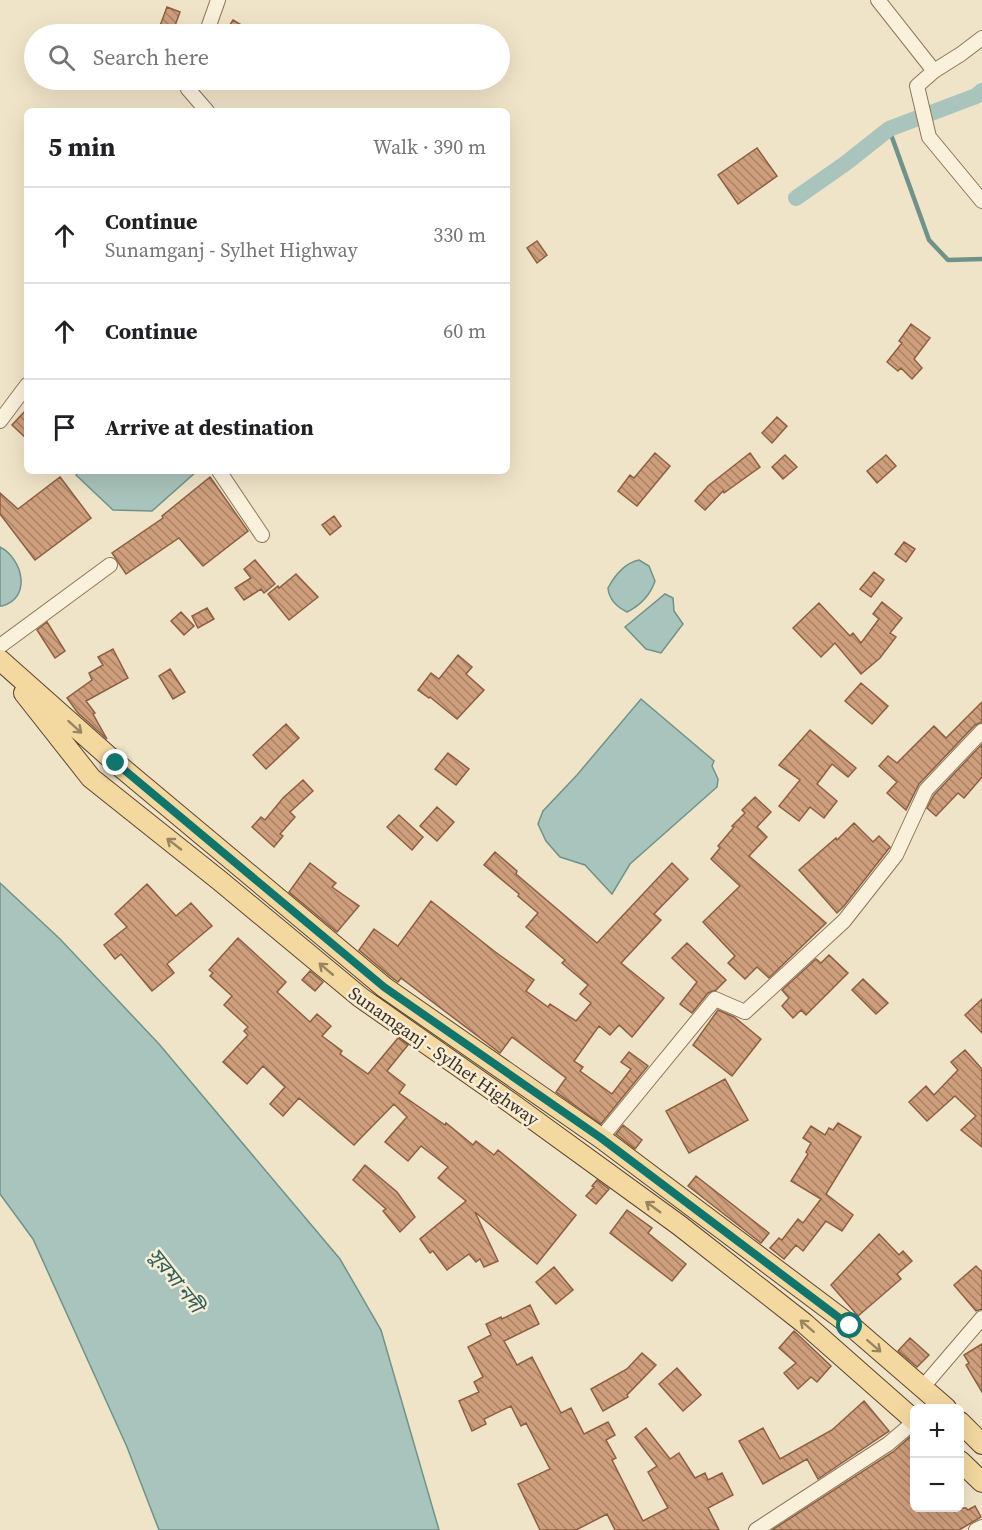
<!DOCTYPE html>
<meta charset="utf-8">
<style>
:root{--surface:#fff;--page:#f2f2f2;--text:#202124;--muted:#757577;--line:#e0e0e0}
body{margin:0;font-family:"Source Serif 4","Noto Sans Bengali",serif;background:var(--page);color:var(--text)}
.controls{position:absolute;right:18px;bottom:18px;display:grid;overflow:hidden;border-radius:9px;box-shadow:0 6px 24px #0002}
.controls button{width:54px;height:54px;display:grid;place-items:center;padding:0;border:0;border-bottom:2px solid var(--line);background:var(--surface);color:var(--text);font:30px sans-serif}
.stop{position:absolute;width:18px;height:18px;margin:-14px;border:4px solid #0f766e;border-radius:50%;background:#fff}
.stop.end{background:#0f766e;border-color:#fff;box-shadow:0 2px 6px #0008}
.list{margin:0;padding:0;list-style:none}
h2{display:flex;justify-content:space-between;align-items:center;height:78px;margin:0;padding:0 24px;font-size:26px}
h2 small{font-size:20px;font-weight:400;color:var(--muted)}
.list li{display:grid;grid-template-columns:39px 1fr auto;gap:18px;align-items:center;box-sizing:border-box;height:96px;padding:0 24px;border-top:2px solid var(--line)}
.list b{display:block;font-size:22px;white-space:nowrap}
.list p{margin:0;font-size:20px;white-space:nowrap;color:var(--muted)}
.list em{font-size:20px;font-style:normal;color:var(--muted)}
.icon{flex:none;width:33px;height:33px;fill:none;stroke:currentColor;stroke-width:2;stroke-linecap:round;stroke-linejoin:round}
.map{position:relative;flex:none;width:982px;height:1530px;overflow:hidden}
.search{position:absolute;background:var(--surface);box-shadow:0 6px 24px #0002;left:24px;top:24px;width:486px;height:66px;display:flex;align-items:center;gap:15px;box-sizing:border-box;padding:0 21px;border-radius:33px;color:var(--muted);font-size:22px}
.panel{position:absolute;background:var(--surface);box-shadow:0 6px 24px #0002;left:24px;top:108px;width:486px;height:366px;border-radius:9px}
.map>svg:first-child{display:block}
.water{fill:#a9c4bc;stroke:#6f938a;stroke-width:1.5}
.lines{fill:none;stroke-linecap:round;stroke-linejoin:round}
.stream{stroke:#6f938a;stroke-width:4.5}
.canal{stroke:#a9c4bc;stroke-width:16}
.building{fill:url(#building-back-hatch);stroke:#8d5f41;stroke-width:1.5}
.minor-casing{stroke:#8d765c;stroke-width:16}
.primary-casing{stroke:#5b4430;stroke-width:22}
.minor{stroke:#faf1dc;stroke-width:14}
.primary{stroke:#f3d9a0;stroke-width:20}
.oneway{stroke:#988460}
.route{stroke:#0f766e;stroke-width:8}
.labels{text-anchor:middle;dominant-baseline:central;stroke-width:5;stroke-linejoin:round;paint-order:stroke}
.street-label{font-size:18px;fill:#3d2e20;stroke:#f7eed8}
.water-label{font-size:20px;font-style:italic;fill:#2f5d5a;stroke:#f7eed8}
</style>
<div class="map">
<svg width="982" height="1530" viewBox="0 0 982 1530">
<defs>
<pattern id="building-back-hatch" width="6" height="6" patternUnits="userSpaceOnUse" patternTransform="scale(1.5)"><rect width="6" height="6" fill="#cf9f7d"/><path d="M-1 5l2 2M0 0l6 6M5-1l2 2" fill="none" stroke="#a98266"/></pattern>
</defs>
<rect width="100%" height="100%" fill="#f0e4c8"/>
<path class="water" d="M80 471H197L152 511 113 510 76 475Z
M0 547C23 559 32 598 2 606H0Z
M639 560 649 566 655 581C650 596 641 605 627 612 617 607 609 600 608 588 615 575 624 563 639 560Z
M665 594 673 598 674 611 683 624 661 653 646 649 625 627Z
M641 699 714 761 712 766 718 779 717 787 630 864 612 894 585 865 560 857 546 841 538 824 543 811 577 775Z
M0 883 60 939 159 1044 340 1259 381 1330 439 1530H159L127 1447 33 1239 0 1194Z"/>
<g class="lines">
<path class="stream" d="M889 129 929 240 948 260 982 259"/>
<path class="canal" d="M796 198 846 163 889 129 976 96 982 91"/>
</g>
<path class="building" d="M167 7 180 12 172 34H157Z
M233 20 256 34H224Z
M757 148 777 176 738 204 718 175Z
M537 241 547 255 537 263 527 248Z
M911 324 930 338 914 359 922 368 912 379 901 368 898 371 887 362 902 343 899 341Z
M27 409V439L12 425Z
M777 417 787 426 772 443 762 433Z
M655 453 670 466 637 506 618 491 630 475 634 478Z
M750 453 760 467 724 493 723 491 705 510 695 501 708 486Z
M785 455 797 467 783 479 772 467Z
M886 455 896 466 877 483 867 471Z
M60 477 91 518 35 560 0 514V493L18 509Z
M210 477 248 531 203 566 179 538 126 574 112 553 163 518 162 516Z
M334 516 341 526 330 535 322 525Z
M904 542 915 549 906 562 895 554Z
M255 560 275 584 264 593 261 589 244 600 235 588 251 578 244 569Z
M874 572 884 580 871 597 860 589Z
M296 574 318 597 289 620 268 594 278 586 279 588Z
M882 602 902 618 890 633 896 637 880 658 861 674 835 643 821 657 793 628 819 603 850 636 853 633 861 643 879 619 873 614Z
M207 608 214 619 198 628 192 616Z
M181 612 194 626 184 635 171 621Z
M47 622 65 651 55 658 37 630Z
M113 649 128 678 86 701 95 713 93 714 107 739 78 713 67 698 92 680 89 673 103 665 98 657Z
M458 655 472 667 466 674 484 690 457 719 430 697 429 698 418 690 431 673 439 679Z
M170 669 185 692 173 699 159 676Z
M861 683 888 706 872 724 845 701Z
M982 702V722L975 725 919 784 906 810 887 793 897 782 879 766 888 756 897 763 934 726 946 738Z
M286 724 299 738 266 769 253 755Z
M810 730 856 768 848 777 832 764 817 784 837 801 824 818 810 807 799 821 779 806 800 780 779 765Z
M982 744V777L964 798 958 793 936 816 927 808 934 795Z
M448 753 469 769 456 785 435 769Z
M303 780 313 791 290 812 295 817 280 834 283 836 274 847 252 827 261 817 265 820 283 798Z
M755 797 771 812 757 827 767 837 749 856 826 923 769 978 757 967 745 979 728 963 735 956 703 922 740 886 711 859 720 848 718 846 734 827 732 826 745 813 742 810Z
M437 807 454 822 437 841 420 826Z
M399 815 423 837 412 850 387 827Z
M854 823 873 842 879 836 890 847 844 906 837 913 799 870 836 838 837 840Z
M495 852 517 871 516 874 597 943 672 863 688 879 654 914 661 920 621 963 664 998 632 1037 619 1025 610 1035 599 1026 574 1061 583 1067 580 1071 612 1094 631 1069 621 1062 629 1052 648 1066 601 1124 556 1092 566 1078 512 1037 500 1053 401 978 398 982 391 977 359 950 374 929 398 946 431 901 494 951 534 980 526 991 548 1007 550 1004 576 1021 591 1003 580 994 588 985 562 963 565 960 526 927 538 913 518 896 519 894 484 865Z
M310 863 336 883 332 887 359 906 337 932 289 892Z
M147 884 176 916 191 903 212 926 167 964 174 973 152 991 121 954 115 959 104 945 127 927 115 914Z
M238 938 286 982 277 992 310 1022 317 1014 331 1026 322 1036 342 1051 340 1054 368 1074 398 1038 408 1045 387 1071 405 1085 399 1093 445 1125 446 1123 473 1145 476 1141 494 1155 498 1150 576 1215 537 1264 475 1212 498 1261 484 1267 480 1259 476 1262 469 1254 447 1270 433 1251 430 1253 420 1239 466 1201 438 1178 448 1167 421 1146 408 1161 385 1142 407 1117 394 1104 354 1145 299 1098 283 1116 270 1104 285 1087 263 1066 247 1084 223 1062 248 1035 244 1031 248 1027 224 1005 232 996 210 976 213 973 209 970Z
M687 943 726 980 716 990 708 993 692 1013 680 1004 697 982 672 958Z
M829 955 848 973 806 1015 801 1010 793 1018 782 1006 789 998 782 990 816 959 821 963Z
M310 971 323 982 315 991 302 980Z
M863 979 888 1003 876 1014 852 990Z
M982 999V1033L965 1015Z
M718 1010 734 1017 761 1039 732 1076 693 1045Z
M965 1050 982 1069V1147L961 1130 976 1116 955 1096 927 1121 909 1102 926 1086 934 1095 958 1070 951 1062Z
M725 1079 748 1120 689 1153 666 1111Z
M838 1123 861 1137 826 1194 853 1215 842 1231 826 1221 803 1251 796 1245 784 1259 770 1248 779 1238 782 1240 798 1219 803 1223 821 1199 791 1181 808 1154 806 1152 811 1143 803 1138 811 1126 825 1135 829 1128 833 1130Z
M623 1125 642 1140 635 1149 616 1134Z
M365 1165 397 1192 415 1217 400 1232 383 1211 386 1209 353 1180Z
M696 1176 769 1233 761 1243 688 1186Z
M597 1180 609 1189 596 1204 586 1196 594 1187 592 1186Z
M627 1210 652 1228 648 1233 686 1264 672 1281 610 1233Z
M879 1234 899 1255 903 1251 912 1261 897 1274 901 1279 858 1316 831 1285Z
M976 1266 982 1272V1309L976 1311 954 1285Z
M554 1267 573 1290 556 1304 536 1282Z
M530 1305 539 1324 504 1341 517 1365 532 1357 561 1413 571 1408 584 1434 608 1422 615 1435 606 1440 616 1458 612 1460 643 1521 668 1508 648 1472 657 1466 635 1437 646 1428 670 1459 679 1453 695 1478 705 1473 708 1480 722 1473 733 1495 708 1508 719 1530H615L607 1514 576 1530H540L518 1484 550 1469 526 1423 521 1426 511 1406 484 1419 486 1424 472 1431 459 1401 479 1392 474 1382 483 1377 468 1347 491 1335 486 1324 501 1317 502 1319Z
M794 1331 831 1366 817 1382 811 1377 798 1389 784 1373 796 1363 779 1348Z
M910 1338 929 1355 917 1367 898 1351Z
M982 1344V1392L966 1365 969 1363 964 1355Z
M642 1353 656 1365 627 1395 628 1397 603 1411 591 1389 627 1369Z
M677 1368 701 1395 683 1411 659 1384Z
M864 1401 889 1431 818 1479 807 1459 763 1484 739 1441 763 1428 780 1459 832 1430Z
M910 1437 915 1445V1508H966L968 1510 975 1506 981 1517 959 1530H772L893 1452Z"/>
<g class="lines">
<g class="minor-casing">
<path id="minor" d="M878 0 934 71 961 54 982 38
M206 34 218 0
M934 71 917 86 929 137 982 201
M191 80 188 89 207 111
M0 421 27 385
M219 471 262 535
M0 646 110 565
M601 1138 715 999 745 1012 844 921 896 855 926 790 982 731
M922 1388 982 1318
M756 1530 888 1444 914 1422
M976 1530 982 1527"/>
</g>
<g class="primary-casing">
<path id="primary" d="M0 660 116 763 384 987 601 1138 850 1325 946 1408
M24 693 91 778 219 880 360 997 511 1103 679 1225 804 1323 914 1420
M960 1422 982 1444
M960 1461 982 1482"/>
</g>
<use href="#minor" class="minor"/>
<use href="#primary" class="primary"/>
</g>
<defs><path id="oneway-shaft" d="M-6 0H5M1.5-3L5.5 0L1.5 3" fill="none" stroke-width="1.6" stroke-linecap="round" stroke-linejoin="round" transform="scale(1.5)"/></defs>
<g class="oneway">
<use href="#oneway-shaft" transform="translate(75 727) rotate(42)"/>
<use href="#oneway-shaft" transform="translate(174 844) rotate(-142)"/>
<use href="#oneway-shaft" transform="translate(326 969) rotate(-140)"/>
<use href="#oneway-shaft" transform="translate(653 1207) rotate(-144)"/>
<use href="#oneway-shaft" transform="translate(807 1326) rotate(-139)"/>
<use href="#oneway-shaft" transform="translate(874 1346) rotate(41)"/>
</g>
<g class="lines">
<path class="route" d="M116 763 384 987 601 1138 850 1326"/>
</g>
<g class="labels">
<g class="street-label">
<text transform="translate(444 1056) rotate(35)">Sunamganj - Sylhet Highway</text>
</g>
<g class="water-label">
<text transform="translate(176 1280) rotate(52)">সুরমা নদী</text>
</g>
</g>
</svg>
<div class="controls">
<button>+</button>
<button>−</button>
</div>
<div class="stop" style="left:850px;top:1326px"></div>
<div class="stop end" style="left:116px;top:763px"></div>
<div class="search"><svg class="icon" aria-label="search" viewBox="0 0 24 24"><circle cx="10" cy="10" r="6"/><path d="M15 15l6 6"/></svg>Search here</div>
<section class="panel">
<h2>5 min<small>Walk · 390 m</small></h2>
<ul class="list">
<li><svg class="icon" aria-label="ahead" viewBox="0 0 24 24"><path d="M12 20V5M6 11l6-6 6 6"/></svg><div><b>Continue</b><p>Sunamganj - Sylhet Highway</p></div><em>330 m</em></li>
<li><svg class="icon" aria-label="ahead" viewBox="0 0 24 24"><path d="M12 20V5M6 11l6-6 6 6"/></svg><div><b>Continue</b></div><em>60 m</em></li>
<li><svg class="icon" aria-label="arrive" viewBox="0 0 24 24"><path d="M6 21V4h12l-3 4 3 4H6"/></svg><div><b>Arrive at destination</b></div></li>
</ul>
</section>
</div>
